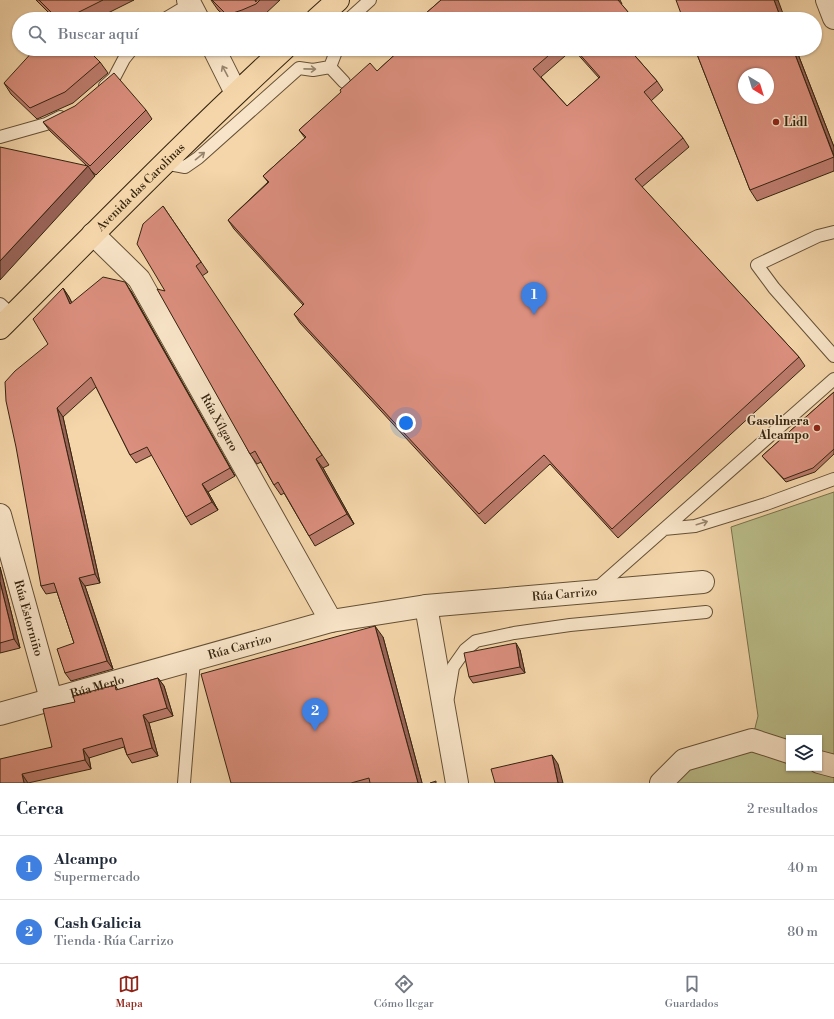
<!DOCTYPE html>
<html lang="es">
<meta charset="utf-8">
<style>
:root{--surface:#fff;--page:#f2f2f3;--text:#1f2937;--muted:#747a83;--line:#e0e1e3;--accent:#8f2418}
body{margin:0;font-family:"Libre Bodoni",serif;background:var(--page);color:var(--text)}
.controls{position:absolute;right:12px;bottom:12px;display:grid;overflow:hidden;border-radius:0px;box-shadow:0 1px 3px #0004}
.controls button{width:36px;height:36px;display:grid;place-items:center;padding:0;border:0;border-bottom:1px solid var(--line);background:var(--surface);color:var(--text);font:20px sans-serif}
.compass{position:absolute;left:738px;top:68px;width:36px;height:36px;border-radius:50%;background:var(--surface);box-shadow:0 1px 3px #0004;rotate:142deg}
.you{position:absolute;left:406px;top:423px;width:14px;height:14px;margin:-10px;border:3px solid #fff;border-radius:50%;background:#1a73e8;box-shadow:0 0 0 6px #1a73e833}
.badge{display:grid;place-items:center;width:26px;height:26px;border-radius:50%;background:var(--accent);color:#fff;font-size:13px;font-weight:700}
.pin{position:absolute;translate:-50% -33px;filter:drop-shadow(0 1px 2px #0008)}
.pin::after{content:'';position:absolute;top:21px;width:14px;height:12px;background:inherit;clip-path:polygon(0 0,100% 0,50% 100%)}
.list{margin:0;padding:0;list-style:none}
h2{display:flex;justify-content:space-between;align-items:center;height:52px;margin:0;padding:0 16px;font-size:17px}
h2 small{font-size:13px;font-weight:400;color:var(--muted)}
.list li{display:grid;grid-template-columns:26px 1fr auto;gap:12px;align-items:center;box-sizing:border-box;height:64px;padding:0 16px;border-top:1px solid var(--line)}
.list b{display:block;font-size:15px;white-space:nowrap}
.list p{margin:0;font-size:13px;white-space:nowrap;color:var(--muted)}
.list em{font-size:13px;font-style:normal;color:var(--muted)}
.icon{flex:none;width:22px;height:22px;fill:none;stroke:currentColor;stroke-width:2;stroke-linecap:round;stroke-linejoin:round}
.map{position:relative;flex:none;width:834px;height:783px;overflow:hidden}
.search{position:absolute;background:var(--surface);box-shadow:0 1px 3px #0004;left:12px;right:12px;top:12px;height:44px;display:flex;align-items:center;gap:10px;box-sizing:border-box;padding:0 14px;border-radius:22px;color:var(--muted);font-size:15px}
.sheet{height:180px;background:var(--surface)}
nav{display:flex;justify-content:space-around;align-items:center;box-sizing:border-box;height:56px;border-top:1px solid var(--line);background:var(--surface);font-size:11px;color:var(--muted)}
nav a{display:grid;justify-items:center;gap:2px}
nav .on{color:var(--accent)}
.map>svg:first-child{display:block}
.grass{fill:#babe8a;stroke:#78714c;fill-rule:evenodd}
.lines{fill:none;stroke-linecap:round;stroke-linejoin:round}
.service-casing{stroke:#655036;stroke-width:14}
.minor-casing{stroke:#655036;stroke-width:24}
.primary-casing{stroke:#35240f;stroke-width:24}
.service{stroke:#f8e4c8;stroke-width:12}
.minor{stroke:#f8e4c8;stroke-width:22}
.primary{stroke:#f4d6aa;stroke-width:22}
.wall{fill:#bc7b6c;stroke:#35240f}
.shaded-wall{fill:#996458;stroke:#35240f}
.building{fill:#db8f7e;stroke:#35240f;fill-rule:evenodd}
.oneway{stroke:#96846c}
.poi-dot{fill:#8f2418;stroke:#f8e4c8;stroke-width:1.5}
.labels{text-anchor:middle;dominant-baseline:central;stroke-width:3;stroke-linejoin:round;paint-order:stroke}
.poi-label{font-size:12px;font-weight:bold;fill:#35240f;stroke:#f8e4c8;text-anchor:start}
.street-label{font-size:12px;fill:#35240f;stroke:#f8e4c8}
</style>
<div class="map">
<svg width="834" height="783" viewBox="0 0 834 783">
<rect width="100%" height="100%" fill="#f4d6aa"/>
<filter id="stains"><feTurbulence type="fractalNoise" baseFrequency=".005" numOctaves="4"/><feColorMatrix values="0 0 0 0 .2 0 0 0 0 .09 0 0 0 0 .02 0 0 0 .5 -.17"/></filter>
<radialGradient id="worn" r=".72"><stop offset=".6" stop-color="#630" stop-opacity="0"/><stop offset="1" stop-color="#630" stop-opacity=".3"/></radialGradient>
<path class="grass" d="M834 492V783H661L752 740 758 716 731 527ZM789 738H819V768H789Z"/>
<g class="lines">
<g class="service-casing">
<path id="service" d="M165 19 190 4
M349 19 370 0
M330 67 344 82
M105 86 114 78 124 59 132 49
M0 137 46 124 60 117
M164 163 185 167 198 158 299 68 313 70 330 67 337 49
M834 232 818 236 757 265 774 288 834 356
M0 304 13 316
M664 529 695 526 766 504 834 479
M595 590 834 379
M448 697 453 667 465 650 476 641 514 633 570 625 706 612
M184 783 194 660"/>
</g>
<g class="minor-casing">
<g id="minor">
<path d="M188 0 198 19"/>
<path d="M827 0 834 18"/>
<path d="M214 49 236 93"/>
<path id="s1" d="M93 234 139 279 331 621"/>
<path id="s2" d="M0 515 51 699"/>
<path d="M426 606 457 783"/>
<path id="s3" d="M0 714 331 621 426 606 703 582"/>
<path d="M819 762 834 766"/>
<path d="M661 783 684 760 752 740 789 752"/>
</g>
</g>
<g class="primary-casing">
<g id="primary">
<path d="M317 19 338 0"/>
<path id="s4" d="M0 328C94 234 186 139 284 49"/>
</g>
</g>
<use href="#service" class="service"/>
<use href="#minor" class="minor"/>
<use href="#primary" class="primary"/>
</g>
<path class="wall" d="M36 0H134L96 19H55Z
M211 0H280L264 15 255 19H228L218 10Z
M441 0H620L622 4H621L634 19H428L425 14Z
M401 49H573L541 77 567 106 599 78 573 49H629L657 81 663 90 651 101 683 138 689 147 642 187 799 357 805 366 618 538 550 464 485 524 300 323 294 314 303 305 234 229 228 220 268 182 263 176 305 138 299 130 341 93 377 71Z
M695 49H796L834 147V171L757 201 750 190Z
M100 62 108 73 73 103 37 119 11 94 4 83Z
M146 110 152 119 96 175 90 170 95 176 86 165 50 131 43 122Z
M163 206 208 272 202 276 329 465 323 468 354 524 315 546 309 536 284 493 281 495 274 485 261 462 257 464 250 454 165 291Z
M63 288 69 297 72 303 131 291 235 476 208 492 218 510 191 525 186 517 152 455 136 463 130 455 96 387 63 417 100 583 85 586 113 669 71 681 65 673 74 643 57 592 46 594 41 586 48 344Z
M834 392V454L815 472 786 482 762 456Z
M0 567 20 648 0 653Z
M383 637 422 783H231Z
M520 650 525 673 473 683 469 677Z
M158 678 164 686 173 716 149 723 158 756 132 763 127 755 124 747 89 758 91 769 28 783H0L52 747 75 702 115 685 118 690Z"/>
<path class="shaded-wall" d="M774 0H778L785 19H781Z
M793 49H796L834 147V156Z
M88 166 95 176 0 280V261Z
M125 282 131 291 235 476 230 468Z
M63 288 69 297 76 312 70 304Z
M57 408 63 417 100 583 95 574Z
M316 459 323 468 354 524 347 514Z
M202 484 208 492 218 510 212 502Z
M0 567 20 648 14 639 0 582Z
M79 578 85 586 113 669 107 661Z
M375 626 383 637 422 783H418Z
M516 643 520 650 525 673 520 667Z
M158 678 164 686 173 716 167 708Z
M143 715 149 723 158 756 152 748Z
M83 749 89 758 91 769 85 760Z
M552 755 558 764 563 783H558Z
M22 774 28 783H24Z"/>
<path class="building" d="M39 0H103L65 19H58Z
M212 0H255L256 2V0H260L256 4 242 10 227 15Z
M441 0H618L634 19H429L425 14Z
M676 0H774L781 19H683Z
M35 49H87L100 62 65 92 30 108 4 83Z
M401 49H556L533 69 567 106 600 77 575 49H629L657 81 644 92 683 138 635 179 799 357 612 529 544 455 479 514 294 314 304 304 228 220 269 182 263 176 306 137 299 130 341 92 340 90 370 63 377 71Z
M695 49H793L834 157 750 190ZM744 74H768V98H744Z
M114 73 146 110 90 166 43 122 75 106Z
M0 147 88 166 0 261Z
M163 206 201 262 196 266 322 455 316 459 347 514 309 536 278 482 274 485 255 451 250 454 157 289 165 291 137 244 143 224Z
M103 277 125 282 230 468 202 484 212 502 186 517 147 447 130 455 91 377 57 408 95 574 79 578 107 661 65 673 57 649 74 643 54 583 41 586 16 447 6 401 5 382 15 371 48 344 33 319 63 288 70 304Z
M834 392V449L813 468 784 479 762 456Z
M0 582 14 639 0 643Z
M375 626 418 783H370L369 778 351 783H231L201 674Z
M516 643 520 667 469 677 464 653Z
M158 678 167 708 143 715 152 748 127 755 122 738 83 749 85 760 22 774 24 783H0V759L52 747 43 709 75 702 73 696 115 685 116 690Z
M552 755 558 783H495L491 769Z
M436 781V783H430Z"/>
<defs><path id="oneway-shaft" d="M-6 0H5M1.5-3L5.5 0L1.5 3" fill="none" stroke-width="1.6" stroke-linecap="round" stroke-linejoin="round"/></defs>
<g class="oneway">
<use href="#oneway-shaft" transform="translate(310 69) rotate(1)"/>
<use href="#oneway-shaft" transform="translate(225 71) rotate(-118)"/>
<use href="#oneway-shaft" transform="translate(200 156) rotate(-39)"/>
<use href="#oneway-shaft" transform="translate(702 523) rotate(-17)"/>
</g>
<g class="poi-dot">
<circle cx="776" cy="122" r="4"/>
<circle cx="817" cy="428" r="4"/>
</g>
<g class="labels">
<g class="poi-label">
<text x="784" y="122">Lidl</text>
<text x="809" y="421" text-anchor="end">Gasolinera<tspan x="809" dy="14">Alcampo</tspan></text>
</g>
<g class="street-label">
<text stroke="none"><textPath href="#s4" startOffset="199">Avenida das Carolinas</textPath></text>
<text stroke="none"><textPath href="#s1" startOffset="229">Rúa Xílgaro</textPath></text>
<text stroke="none"><textPath href="#s3" startOffset="579">Rúa Carrizo</textPath></text>
<text stroke="none"><textPath href="#s2" startOffset="107">Rúa Estorniño</textPath></text>
<text stroke="none"><textPath href="#s3" startOffset="249">Rúa Carrizo</textPath></text>
<text stroke="none"><textPath href="#s3" startOffset="101">Rúa Merlo</textPath></text>
</g>
</g>
<rect width="100%" height="100%" filter="url(#stains)"/>
<rect width="100%" height="100%" fill="url(#worn)"/>
</svg>
<div class="controls">
<button><svg class="icon" aria-label="layers" viewBox="0 0 24 24"><path d="M12 4l9 5-9 5-9-5zM3 14l9 5 9-5"/></svg></button>
</div>
<svg class="compass" viewBox="-18 -18 36 36"><path d="M0-13l5 13h-10z" fill="#e53935"/><path d="M0 13l5-13h-10z" fill="#747a83"/></svg>
<div class="you"></div>
<div class="pin badge" style="left:534px;top:315px;background:#3f7fe0">1</div>
<div class="pin badge" style="left:315px;top:731px;background:#3f7fe0">2</div>
<div class="search"><svg class="icon" aria-label="search" viewBox="0 0 24 24"><circle cx="10" cy="10" r="6"/><path d="M15 15l6 6"/></svg>Buscar aquí</div>
</div>
<section class="sheet">
<h2>Cerca<small>2 resultados</small></h2>
<ul class="list">
<li><span class="badge" style="background:#3f7fe0">1</span><div><b>Alcampo</b><p>Supermercado</p></div><em>40 m</em></li>
<li><span class="badge" style="background:#3f7fe0">2</span><div><b>Cash Galicia</b><p>Tienda · Rúa Carrizo</p></div><em>80 m</em></li>
</ul>
</section>
<nav>
<a class="on"><svg class="icon" aria-label="map" viewBox="0 0 24 24"><path d="M3 6l6-2 6 2 6-2v14l-6 2-6-2-6 2zM9 4v14M15 6v14"/></svg>Mapa</a>
<a><svg class="icon" aria-label="directions" viewBox="0 0 24 24"><path d="M12 3l9 9-9 9-9-9zM9 14v-3h6M13 9l2 2-2 2"/></svg>Cómo llegar</a>
<a><svg class="icon" aria-label="saved" viewBox="0 0 24 24"><path d="M7 4h10v16l-5-4-5 4z"/></svg>Guardados</a>
</nav>
